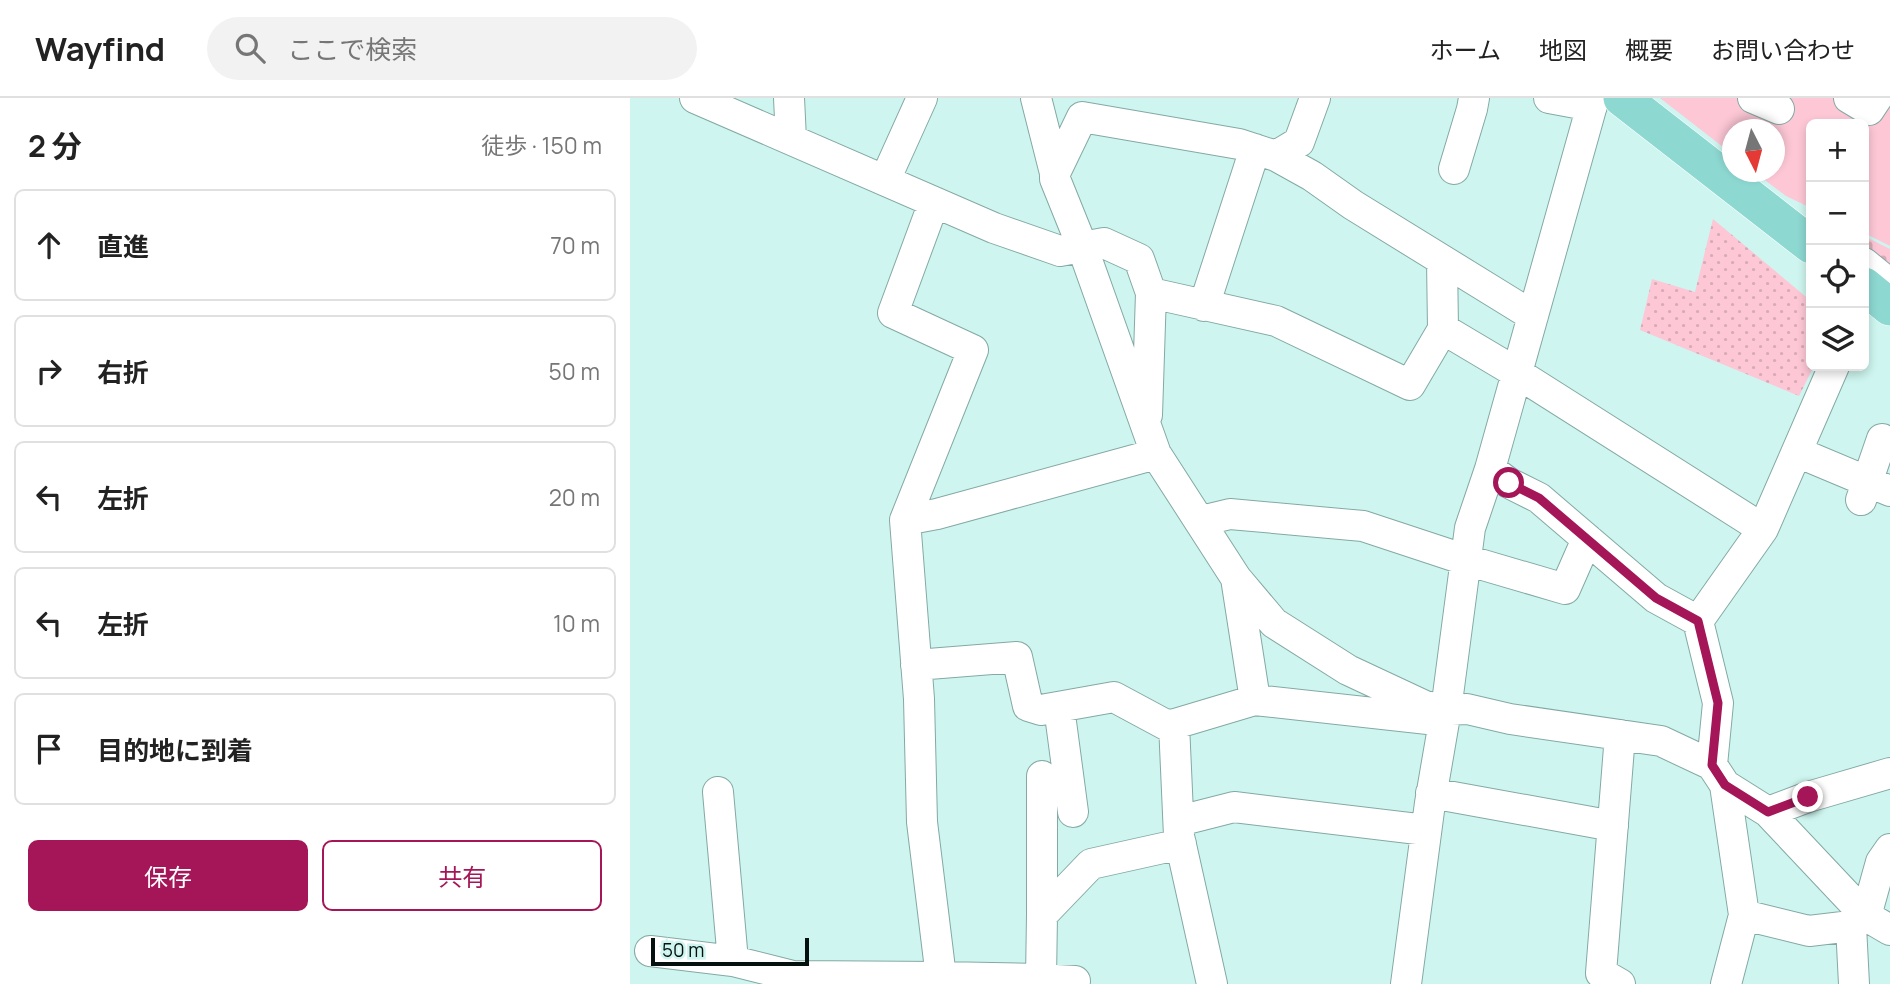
<!DOCTYPE html>
<html lang="ja">
<meta charset="utf-8">
<style>
:root{--surface:#fff;--page:#f2f2f2;--text:#222;--muted:#767676;--line:#e0e0e0;--accent:#a51658}
body{margin:0;font-family:Manrope,"Noto Sans JP",sans-serif;background:var(--page);color:var(--text)}
.controls{position:absolute;right:21px;top:21px;display:grid;overflow:hidden;border-radius:10px;box-shadow:0 4px 10px #0003}
.controls button{width:63px;height:63px;display:grid;place-items:center;padding:0;border:0;border-bottom:2px solid var(--line);background:var(--surface);color:var(--text);font:35px sans-serif}
.compass{position:absolute;left:1092px;top:21px;width:63px;height:63px;border-radius:50%;background:var(--surface);box-shadow:0 4px 10px #0003;rotate:174deg}
.scale{position:absolute;left:21px;bottom:18px;width:158px;box-sizing:border-box;padding-left:7px;border:4px solid #04110f;border-top:0;font-size:19px;line-height:24px;white-space:nowrap;color:#04110f;-webkit-text-stroke:5px #cef5ef;paint-order:stroke}
.stop{position:absolute;width:21px;height:21px;margin:-16px;border:5px solid #a51658;border-radius:50%;background:#fff}
.stop.end{background:#a51658;border-color:#fff;box-shadow:0 2px 7px #0008}
.list{margin:0;padding:0;list-style:none}
h2{display:flex;justify-content:space-between;align-items:center;height:91px;margin:0;padding:0 28px;font-size:30px}
h2 small{font-size:23px;font-weight:400;color:var(--muted)}
.list li{display:grid;grid-template-columns:46px 1fr auto;gap:21px;align-items:center;box-sizing:border-box;height:112px;margin:0 14px 14px;padding:0 14px;border:2px solid var(--line);border-radius:10px}
.list b{display:block;font-size:26px;white-space:nowrap}
.list em{font-size:23px;font-style:normal;color:var(--muted)}
.actions{display:flex;gap:14px;padding:21px 28px}
.actions a{flex:1;padding:16px 0;border:2px solid var(--accent);border-radius:10px;text-align:center;font-size:24px;color:var(--accent)}
.actions .main{background:var(--accent);color:#fff}
.icon{flex:none;width:38px;height:38px;fill:none;stroke:currentColor;stroke-width:2;stroke-linecap:round;stroke-linejoin:round}
.map{position:relative;flex:none;width:1260px;height:886px;overflow:hidden}
header{display:flex;align-items:center;gap:42px;box-sizing:border-box;height:98px;padding:0 35px;background:var(--surface);border-bottom:2px solid var(--line)}
header strong{font-size:33px}
nav{display:flex;gap:38px;margin-inline-start:auto;font-size:24px}
.search{width:490px;height:63px;background:var(--page);display:flex;align-items:center;gap:18px;box-sizing:border-box;padding:0 24px;border-radius:38px;color:var(--muted);font-size:26px}
main{display:flex}
aside{flex:1;background:var(--surface)}
.map>svg:first-child{display:block}
.grass{fill:url(#grass-dots)}
.cemetery{fill:url(#cemetery-stones)}
.garden{fill:#fdc7d6}
.lines{fill:none;stroke-linecap:round;stroke-linejoin:round}
.minor-casing{stroke:#84a9a4;stroke-width:32}
.major-casing{stroke:#fff;stroke-width:38}
.minor{stroke:#fff;stroke-width:30}
.major{stroke:#8dd8d1;stroke-width:37}
.route{stroke:#a51658;stroke-width:9}
</style>
<header>
<strong>Wayfind</strong>
<div class="search"><svg class="icon" aria-label="search" viewBox="0 0 24 24"><circle cx="10" cy="10" r="6"/><path d="M15 15l6 6"/></svg>ここで検索</div>
<nav><a>ホーム</a><a>地図</a><a>概要</a><a>お問い合わせ</a></nav>
</header>
<main>
<aside>
<h2>2 分<small>徒歩 · 150 m</small></h2>
<ul class="list">
<li><svg class="icon" aria-label="ahead" viewBox="0 0 24 24"><path d="M12 20V5M6 11l6-6 6 6"/></svg><div><b>直進</b></div><em>70 m</em></li>
<li><svg class="icon" aria-label="right" viewBox="0 0 24 24"><path d="M7 20v-9h11M14 6l5 5-5 5"/></svg><div><b>右折</b></div><em>50 m</em></li>
<li><svg class="icon" aria-label="left" viewBox="0 0 24 24"><path d="M17 20v-9H6M10 6l-5 5 5 5"/></svg><div><b>左折</b></div><em>20 m</em></li>
<li><svg class="icon" aria-label="left" viewBox="0 0 24 24"><path d="M17 20v-9H6M10 6l-5 5 5 5"/></svg><div><b>左折</b></div><em>10 m</em></li>
<li><svg class="icon" aria-label="arrive" viewBox="0 0 24 24"><path d="M6 21V4h12l-3 4 3 4H6"/></svg><div><b>目的地に到着</b></div></li>
</ul>
<div class="actions"><a class="main">保存</a><a>共有</a></div>
</aside>
<div class="map">
<svg width="1260" height="886" viewBox="0 0 1260 886">
<defs>
<pattern id="grass-dots" width="8" height="8" patternUnits="userSpaceOnUse" patternTransform="scale(1.75)"><rect width="8" height="8" fill="#fdc7d6"/><path d="M2 2h.1M6 6h.1" fill="none" stroke="#d7aab6" stroke-width="1.8" stroke-linecap="round"/></pattern>
<pattern id="cemetery-stones" width="16" height="16" patternUnits="userSpaceOnUse" patternTransform="scale(1.75)"><rect width="16" height="16" fill="#fdc7d6"/><path d="M2 7V4a2 2 0 0 1 4 0v3zM10 15v-3a2 2 0 0 1 4 0v3z" fill="#d7aab6"/></pattern>
</defs>
<rect width="100%" height="100%" fill="#cef5ef"/>
<path class="grass" d="M1083 121 1181 203V268H1184L1169 298 1010 232 1022 181 1065 194Z"/>
<path class="cemetery" d="M1234 138 1260 151V178L1234 158Z"/>
<path class="garden" d="M1030 0H1260V148L1234 135V26H1181V110L1156 98 1124 74H1144V32H1102V56Z"/>
<g class="lines">
<g class="minor-casing">
<path id="minor" d="M65 0 364 130 430 153 474 145 509 161 521 195 646 223 780 287 813 231
M159 0 161 41
M406 0 425 75V81L452 148 526 356 606 480 644 525 718 572 795 608 816 612 837 611 880 621 1031 643 1082 667 1095 687 1138 714 1236 818 1260 832
M919 0 962 8
M1123 0 1149 11
M1219 0 1239 12 1247 0
M646 58 669 44 685 0
M824 71 842 11 844 0
M425 75 452 19 609 46 646 58 682 78 723 107 903 218
M255 82 292 0
M812 162 813 231 887 275 1133 431 1204 268
M1234 165 1260 186
M574 208 625 51
M517 317 521 195
M1167 354 1260 393
M860 371 879 385 909 400 1026 500 1068 523 1088 605 1082 667
M1231 402 1252 341
M275 422 307 416 526 356
M571 423 600 416 733 428 836 462 935 491 957 441
M606 480 625 602 807 622
M1068 523 1133 431
M286 567 387 559 398 608 411 612 484 599 538 628 625 602
M429 609 443 714
M544 626 549 738 582 886
M412 678V817
M1095 687 1114 817 1096 886
M88 694 103 863
M801 695 983 728
M1138 714 1178 699 1260 675
M549 723 604 709 796 732
M1114 817 1179 833 1221 828 1236 818 1251 764 1260 751
M1221 828 1224 886
M20 853 103 863 163 878
M311 879 411 881 412 817 461 766 551 746
M406 881 445 883
M163 886V878L311 879 292 724 289 601 275 422 343 252 263 215 304 104
M776 886 800 705 816 612 840 430 860 371 964 0
M990 886 971 875 990 637"/>
</g>
<g class="major-casing">
<path id="major" d="M992 0 1181 147
M1234 188 1260 209"/>
</g>
<use href="#minor" class="minor"/>
<use href="#major" class="major"/>
</g>
<g class="lines">
<path class="route" d="M879 385 909 400 1026 500 1068 523 1088 605 1082 667 1095 687 1138 714 1178 699"/>
</g>
</svg>
<div class="controls">
<button>+</button>
<button>−</button>
<button><svg class="icon" aria-label="locate" viewBox="0 0 24 24"><circle cx="12" cy="12" r="6"/><path d="M12 2v4M12 18v4M2 12h4M18 12h4"/></svg></button>
<button><svg class="icon" aria-label="layers" viewBox="0 0 24 24"><path d="M12 4l9 5-9 5-9-5zM3 14l9 5 9-5"/></svg></button>
</div>
<svg class="compass" viewBox="-18 -18 36 36"><path d="M0-13l5 13h-10z" fill="#e53935"/><path d="M0 13l5-13h-10z" fill="#767676"/></svg>
<div class="scale">50 m</div>
<div class="stop" style="left:879px;top:385px"></div>
<div class="stop end" style="left:1178px;top:699px"></div>
</div>
</main>
